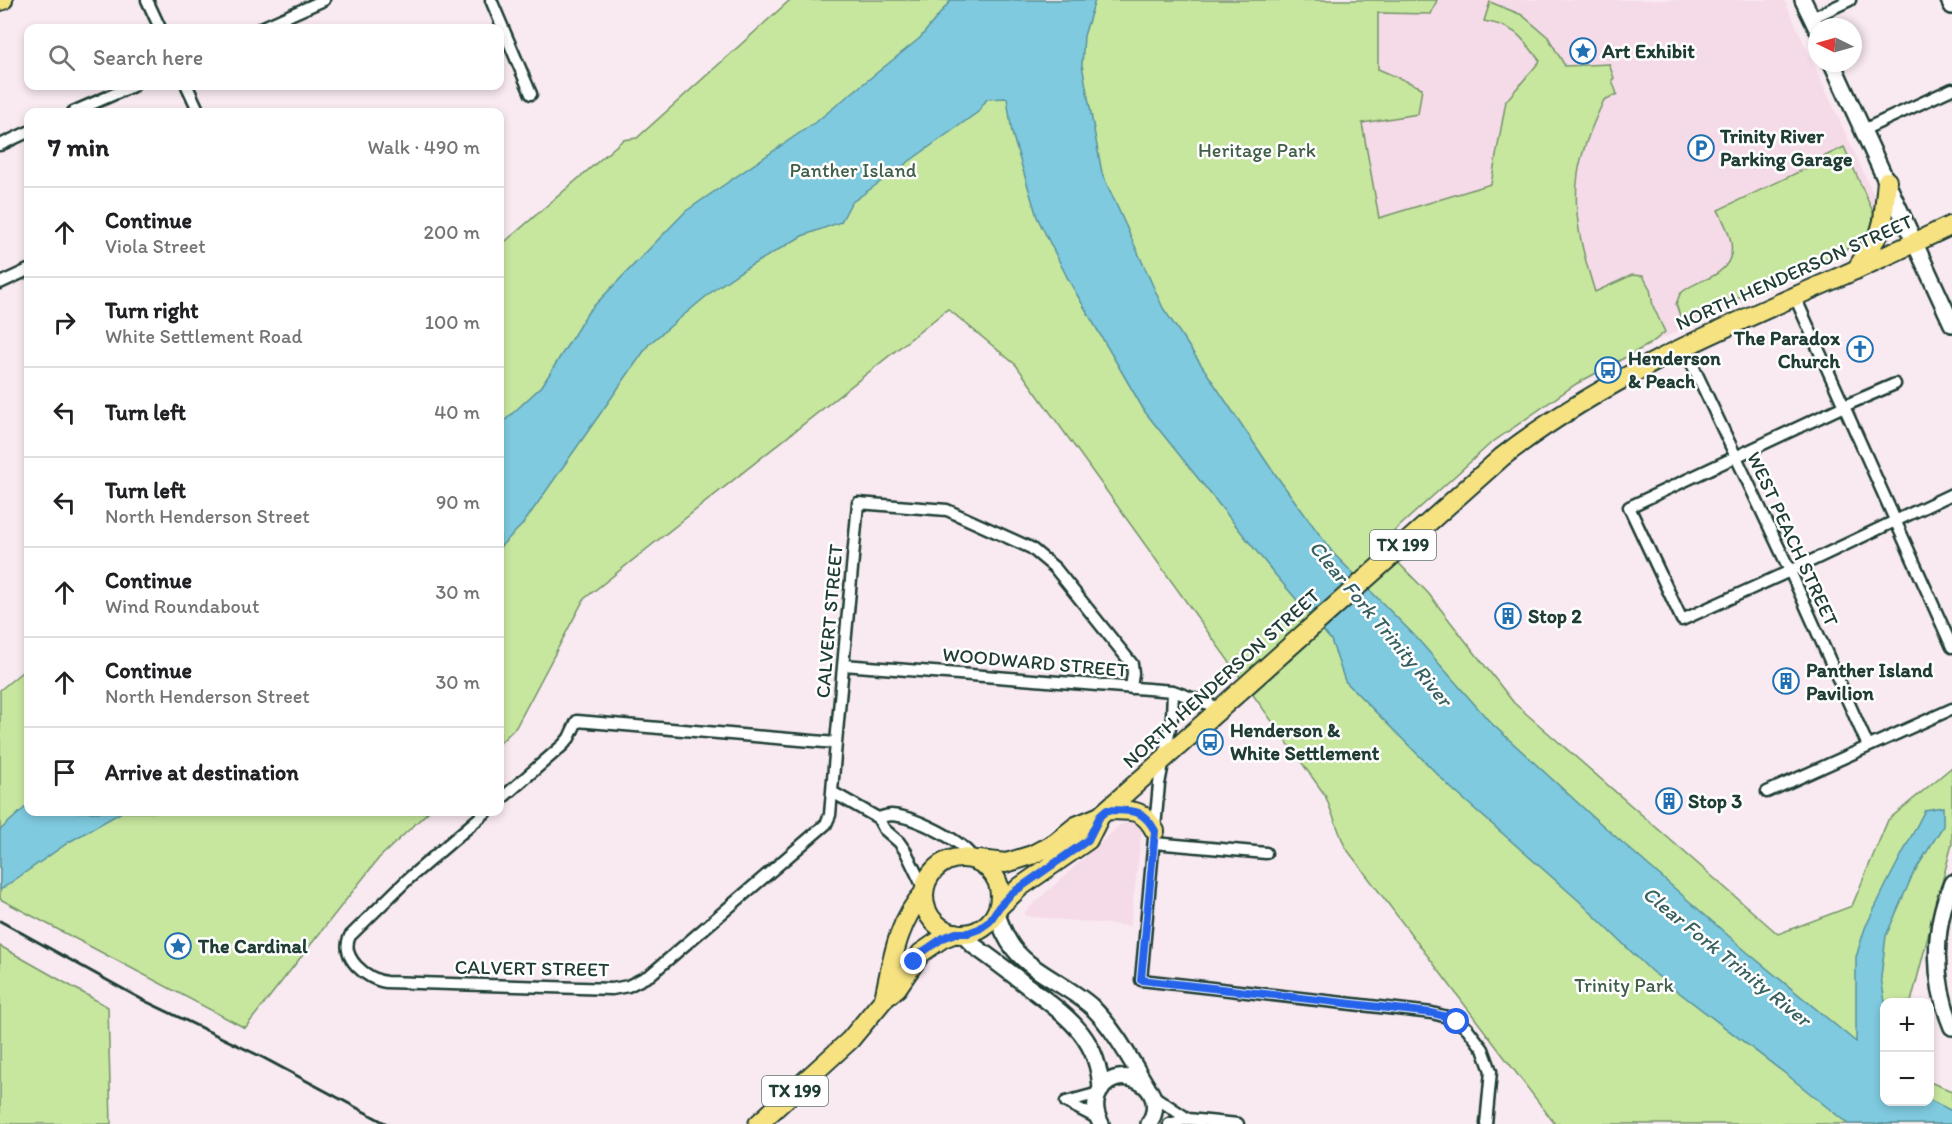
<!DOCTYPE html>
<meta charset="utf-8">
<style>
:root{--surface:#fff;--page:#f6f6f6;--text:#202124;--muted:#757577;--line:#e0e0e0}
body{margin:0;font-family:Itim,sans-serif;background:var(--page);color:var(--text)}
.controls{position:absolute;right:18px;bottom:18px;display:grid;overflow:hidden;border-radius:12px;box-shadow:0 3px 9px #0003}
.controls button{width:54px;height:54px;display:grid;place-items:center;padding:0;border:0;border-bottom:2px solid var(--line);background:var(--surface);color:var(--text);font:30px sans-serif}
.compass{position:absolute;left:1808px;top:18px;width:54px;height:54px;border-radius:50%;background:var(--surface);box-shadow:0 3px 9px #0003;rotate:275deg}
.stop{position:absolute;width:18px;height:18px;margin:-14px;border:4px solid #2563eb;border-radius:50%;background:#fff}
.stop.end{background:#2563eb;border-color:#fff;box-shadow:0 2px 6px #0008}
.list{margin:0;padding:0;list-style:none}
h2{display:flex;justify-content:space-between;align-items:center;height:78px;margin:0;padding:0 24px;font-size:26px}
h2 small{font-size:20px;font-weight:400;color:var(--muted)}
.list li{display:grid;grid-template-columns:39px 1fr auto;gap:18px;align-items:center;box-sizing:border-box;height:90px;padding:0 24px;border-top:2px solid var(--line)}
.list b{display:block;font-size:22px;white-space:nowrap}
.list p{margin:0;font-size:20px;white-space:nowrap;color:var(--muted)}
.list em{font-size:20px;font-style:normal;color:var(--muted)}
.icon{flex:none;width:33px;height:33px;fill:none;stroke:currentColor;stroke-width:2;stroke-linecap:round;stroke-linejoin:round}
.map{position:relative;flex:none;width:1952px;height:1124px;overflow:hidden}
.search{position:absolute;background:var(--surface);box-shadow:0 3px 9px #0003;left:24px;top:24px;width:480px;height:66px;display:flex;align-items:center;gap:15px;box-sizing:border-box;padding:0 21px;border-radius:12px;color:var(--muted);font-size:22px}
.panel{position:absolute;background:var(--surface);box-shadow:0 3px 9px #0003;left:24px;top:108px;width:480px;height:708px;border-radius:12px}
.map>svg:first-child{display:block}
.built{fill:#f5dae7}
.green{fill:#c7e69e;stroke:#739269;stroke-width:1.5}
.water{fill:#7fcadf;stroke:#59929b;stroke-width:1.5}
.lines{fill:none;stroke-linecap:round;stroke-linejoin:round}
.street-casing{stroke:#1f3d34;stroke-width:15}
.secondary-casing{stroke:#1f3d34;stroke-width:20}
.primary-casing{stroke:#1f3d34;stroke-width:22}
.street{stroke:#fff;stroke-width:10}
.secondary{stroke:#fff;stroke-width:15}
.primary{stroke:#f6e281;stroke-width:18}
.rail{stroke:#1f3d34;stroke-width:3}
.route{stroke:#2563eb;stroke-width:8}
.labels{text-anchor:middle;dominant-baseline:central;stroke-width:5;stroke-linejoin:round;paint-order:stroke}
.shield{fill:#fff;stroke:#627771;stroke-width:1.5}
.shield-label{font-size:18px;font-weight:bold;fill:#1f3d34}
.poi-label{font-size:20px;font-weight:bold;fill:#1f3d34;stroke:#fff;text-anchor:start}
.park-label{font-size:20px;fill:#415f49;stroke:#fff}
.street-label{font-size:20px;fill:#1f3d34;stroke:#fff}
.water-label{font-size:21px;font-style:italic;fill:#37605f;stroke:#fff}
</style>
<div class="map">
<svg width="1952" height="1124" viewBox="0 0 1952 1124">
<rect width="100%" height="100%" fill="#f9e9f1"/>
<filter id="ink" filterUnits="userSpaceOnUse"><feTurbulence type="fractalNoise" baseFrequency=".0167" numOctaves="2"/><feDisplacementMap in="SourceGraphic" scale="12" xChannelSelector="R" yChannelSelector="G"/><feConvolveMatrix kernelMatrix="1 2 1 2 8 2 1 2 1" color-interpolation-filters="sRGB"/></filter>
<g filter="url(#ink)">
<path class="built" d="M1363 0H1784L1877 202 1879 213 1867 241 1858 247 1650 344 1576 384 1490 444 1322 450Z
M1129 821 1140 823 1142 827 1130 926 1025 916V912L1119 826Z"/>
<path class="green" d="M790 0H1437L1431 14 1378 13V69L1422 88 1418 114 1362 123 1379 218 1491 184 1506 101 1540 61C1521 37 1517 27 1484 21L1490 2 1522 15 1548 37 1565 66 1609 64 1614 78 1612 80 1617 94 1604 100C1593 124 1582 148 1578 174 1572 215 1583 254 1595 292L1632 275 1643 276 1650 289 1653 306 1665 332 1650 344 1576 384 1490 444 1380 544 1428 593 1514 703 1778 934 1852 906 1888 820 1952 767V844L1911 1002H1884V1102H1930V1082L1952 1091V1124H1555L1345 847 1325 795 1016 365 948 309 584 599 516 727 500 743V246L623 140 637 138Z
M1844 147 1874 214 1871 232 1865 239 1836 255 1682 322 1676 304 1680 294C1688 286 1699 282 1709 278 1744 261 1731 236 1718 210L1822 161 1821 158Z
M28 667V812H428L379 858 245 1028 0 899V690Z
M0 946 108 1007 111 1124H0Z"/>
<path class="water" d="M951 0H1095L1084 36 1082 65 1102 173 1163 308 1270 467 1333 553 1415 636 1490 722 1591 815 1747 952 1856 1042V957L1865 928 1886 885 1925 810 1943 807V826L1913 874 1886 936 1881 977 1885 1002 1884 1102 1930 1100 1952 1111V1124H1848L1791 1078 1651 971 1578 900 1452 789 1345 681 1331 640 1273 572 1145 412 1069 281 1037 217 1012 133 1007 98 987 99 978 112 851 203 841 222 802 236 740 272 715 289 649 344 523 524 500 547V425L542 386 588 312 686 211 817 121 920 38Z
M28 805V812H122L69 842 0 890V830Z"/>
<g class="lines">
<g class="street-casing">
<path id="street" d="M147 0 160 28
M491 0 531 94
M1812 18 1850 0
M261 28 324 0
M187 86 199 112
M73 112 133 86
M1863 130 1952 89
M0 145 28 132
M0 283 28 270
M1795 297 1952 647
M1684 347 1790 571 1868 746
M1895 384 1844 406 1629 507 1682 620 1790 571 1952 494
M844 665 1173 691 1219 708
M1173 691 1172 717 1159 784 1141 980 1432 1013 1451 1018 1467 1028 1483 1049 1491 1071 1486 1124
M836 743 858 503 947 510 1031 548 1055 568 1132 664 1133 673 1131 688
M832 792 878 818 884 829 899 842 906 852 924 889
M1767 792 1952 709
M486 812 408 879 350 936C339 957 367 980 386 982L612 989 628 986 650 975 826 824 830 815 836 743 577 721 569 738 563 745 500 800
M878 818C882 817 887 815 891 815 913 816 963 840 973 859
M1154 843 1266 853
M1152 1095 1188 1119
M1066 1102 1097 1118
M1066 1102 1099 1093
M1169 1124 1188 1119 1238 1124"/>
</g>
<g class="secondary-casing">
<path id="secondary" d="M1803 0 1817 29
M1949 0 1952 6
M1832 63 1952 324
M1952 883C1932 929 1933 982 1952 1027
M996 912C1001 925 1005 938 1014 949 1033 973 1069 986 1092 1007 1115 1030 1130 1059 1147 1087
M962 934 974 946C993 959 1012 974 1030 988 1068 1017 1099 1038 1101 1090
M1101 1124C1096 1115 1094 1106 1097 1097 1112 1057 1173 1085 1149 1124"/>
</g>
<g class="primary-casing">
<path id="primary" d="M0 1 3 0
M1856 270 1880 232 1883 221 1887 181
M1107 810C1131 811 1142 807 1155 831
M924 896a38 38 0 1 1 76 0a38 38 0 1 1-76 0Z
M979 860 1006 863 1032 855 1055 843 1076 826 1100 816 1502 457C1605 377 1725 327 1844 275 1880 259 1916 242 1952 225
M999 907 1020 887 1088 840 1100 816
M884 999C892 962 897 922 924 893
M758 1124 850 1040 884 999 897 988 921 953 943 938 956 933"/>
</g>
<use href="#street" class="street"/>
<use href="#secondary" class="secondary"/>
<use href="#primary" class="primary"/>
<path class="rail" d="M0 921 143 1000 262 1057 387 1124"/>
</g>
</g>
<g class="lines" filter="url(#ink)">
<path class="route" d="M914 962 921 953 943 938 956 933H968L979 929 989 922 999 907 1011 894 1088 840 1100 816 1107 810C1131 811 1142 807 1155 831L1141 980 1432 1013 1451 1018 1457 1022"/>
</g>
<defs>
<g id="sight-ring" transform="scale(1.35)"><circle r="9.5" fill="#fff" stroke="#1f6fb2" stroke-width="1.5"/><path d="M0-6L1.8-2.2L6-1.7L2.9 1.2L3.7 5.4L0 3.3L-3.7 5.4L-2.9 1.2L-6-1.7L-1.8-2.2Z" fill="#1f6fb2"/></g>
<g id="parking-ring" transform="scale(1.35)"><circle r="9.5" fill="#fff" stroke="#1f6fb2" stroke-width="1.5"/><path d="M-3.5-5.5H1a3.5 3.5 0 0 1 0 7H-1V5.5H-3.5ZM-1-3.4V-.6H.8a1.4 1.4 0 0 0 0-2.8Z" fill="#1f6fb2"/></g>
<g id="church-ring" transform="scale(1.35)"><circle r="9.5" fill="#fff" stroke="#1f6fb2" stroke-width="1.5"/><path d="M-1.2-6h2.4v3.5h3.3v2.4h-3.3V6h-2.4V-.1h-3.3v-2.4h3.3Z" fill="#1f6fb2"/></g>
<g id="bus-ring" transform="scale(1.35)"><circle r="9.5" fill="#fff" stroke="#1f6fb2" stroke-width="1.5"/><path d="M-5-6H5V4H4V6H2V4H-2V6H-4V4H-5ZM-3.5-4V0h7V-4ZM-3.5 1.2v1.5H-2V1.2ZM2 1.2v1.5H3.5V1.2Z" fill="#1f6fb2"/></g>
<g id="building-ring" transform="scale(1.35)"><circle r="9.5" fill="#fff" stroke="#1f6fb2" stroke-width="1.5"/><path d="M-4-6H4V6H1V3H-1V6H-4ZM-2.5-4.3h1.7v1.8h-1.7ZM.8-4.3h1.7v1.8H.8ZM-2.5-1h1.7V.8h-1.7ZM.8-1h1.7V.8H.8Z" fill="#1f6fb2"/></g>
</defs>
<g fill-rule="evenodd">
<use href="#sight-ring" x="1583" y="51"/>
<use href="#parking-ring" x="1701" y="148"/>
<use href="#church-ring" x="1860" y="349"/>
<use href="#bus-ring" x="1608" y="370"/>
<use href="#building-ring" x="1508" y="616"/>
<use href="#building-ring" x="1786" y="681"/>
<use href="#bus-ring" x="1210" y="742"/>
<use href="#building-ring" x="1669" y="801"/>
<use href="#sight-ring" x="178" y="946"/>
</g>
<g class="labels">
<g class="shield">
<rect x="1370" y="530" width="66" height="30" rx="4.5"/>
<rect x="762" y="1076" width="66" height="30" rx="4.5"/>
</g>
<g class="shield-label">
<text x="1403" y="545">TX 199</text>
<text x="795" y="1091">TX 199</text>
</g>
<g class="poi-label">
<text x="1602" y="51">Art Exhibit</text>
<text x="1720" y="136">Trinity River<tspan x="1720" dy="23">Parking Garage</tspan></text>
<text x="1840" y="338" text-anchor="end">The Paradox<tspan x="1840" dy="23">Church</tspan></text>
<text x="1628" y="358">Henderson<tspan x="1628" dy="23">&amp; Peach</tspan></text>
<text x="1528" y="616">Stop 2</text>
<text x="1806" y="670">Panther Island<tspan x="1806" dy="23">Pavilion</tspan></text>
<text x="1230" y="730">Henderson &amp;<tspan x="1230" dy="23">White Settlement</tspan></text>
<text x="1688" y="801">Stop 3</text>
<text x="198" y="946">The Cardinal</text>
</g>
<g class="park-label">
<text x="1257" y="150">Heritage Park</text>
<text x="853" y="170">Panther Island</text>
<text x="1624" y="985">Trinity Park</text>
</g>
<g class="street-label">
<text transform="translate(1794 272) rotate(-24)">NORTH HENDERSON STREET</text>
<text transform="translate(1793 539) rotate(65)">WEST PEACH STREET</text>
<text transform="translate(829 621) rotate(-85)">CALVERT STREET</text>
<text transform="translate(1035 662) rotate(5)">WOODWARD STREET</text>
<text transform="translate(1221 678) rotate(-42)">NORTH HENDERSON STREET</text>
<text transform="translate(532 968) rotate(1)">CALVERT STREET</text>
</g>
<g class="water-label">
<text transform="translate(1381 623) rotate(50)">Clear Fork Trinity River</text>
<text transform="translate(1727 956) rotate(39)">Clear Fork Trinity River</text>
</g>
</g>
</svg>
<div class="controls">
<button>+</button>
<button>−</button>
</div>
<svg class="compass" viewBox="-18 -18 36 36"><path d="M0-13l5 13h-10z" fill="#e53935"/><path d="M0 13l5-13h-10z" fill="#757577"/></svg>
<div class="stop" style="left:1457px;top:1022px"></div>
<div class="stop end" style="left:914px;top:962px"></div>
<div class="search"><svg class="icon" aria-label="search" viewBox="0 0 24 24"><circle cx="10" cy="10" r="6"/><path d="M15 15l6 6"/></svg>Search here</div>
<section class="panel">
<h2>7 min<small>Walk · 490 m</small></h2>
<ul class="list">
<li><svg class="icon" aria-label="ahead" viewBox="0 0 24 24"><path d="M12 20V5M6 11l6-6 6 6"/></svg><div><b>Continue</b><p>Viola Street</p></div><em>200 m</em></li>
<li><svg class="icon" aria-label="right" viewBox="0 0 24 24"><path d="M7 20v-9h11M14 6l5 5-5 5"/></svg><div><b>Turn right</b><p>White Settlement Road</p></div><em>100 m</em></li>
<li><svg class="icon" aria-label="left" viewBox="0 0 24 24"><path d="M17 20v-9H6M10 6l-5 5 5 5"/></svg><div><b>Turn left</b></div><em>40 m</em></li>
<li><svg class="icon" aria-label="left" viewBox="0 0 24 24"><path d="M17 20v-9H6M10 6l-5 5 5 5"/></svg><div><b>Turn left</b><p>North Henderson Street</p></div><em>90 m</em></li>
<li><svg class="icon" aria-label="ahead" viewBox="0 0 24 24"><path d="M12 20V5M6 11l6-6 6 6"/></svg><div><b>Continue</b><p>Wind Roundabout</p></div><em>30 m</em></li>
<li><svg class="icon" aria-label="ahead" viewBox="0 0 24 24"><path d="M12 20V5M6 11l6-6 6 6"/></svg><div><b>Continue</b><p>North Henderson Street</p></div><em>30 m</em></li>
<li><svg class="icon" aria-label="arrive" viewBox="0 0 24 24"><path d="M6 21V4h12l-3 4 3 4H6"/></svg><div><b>Arrive at destination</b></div></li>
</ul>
</section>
</div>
